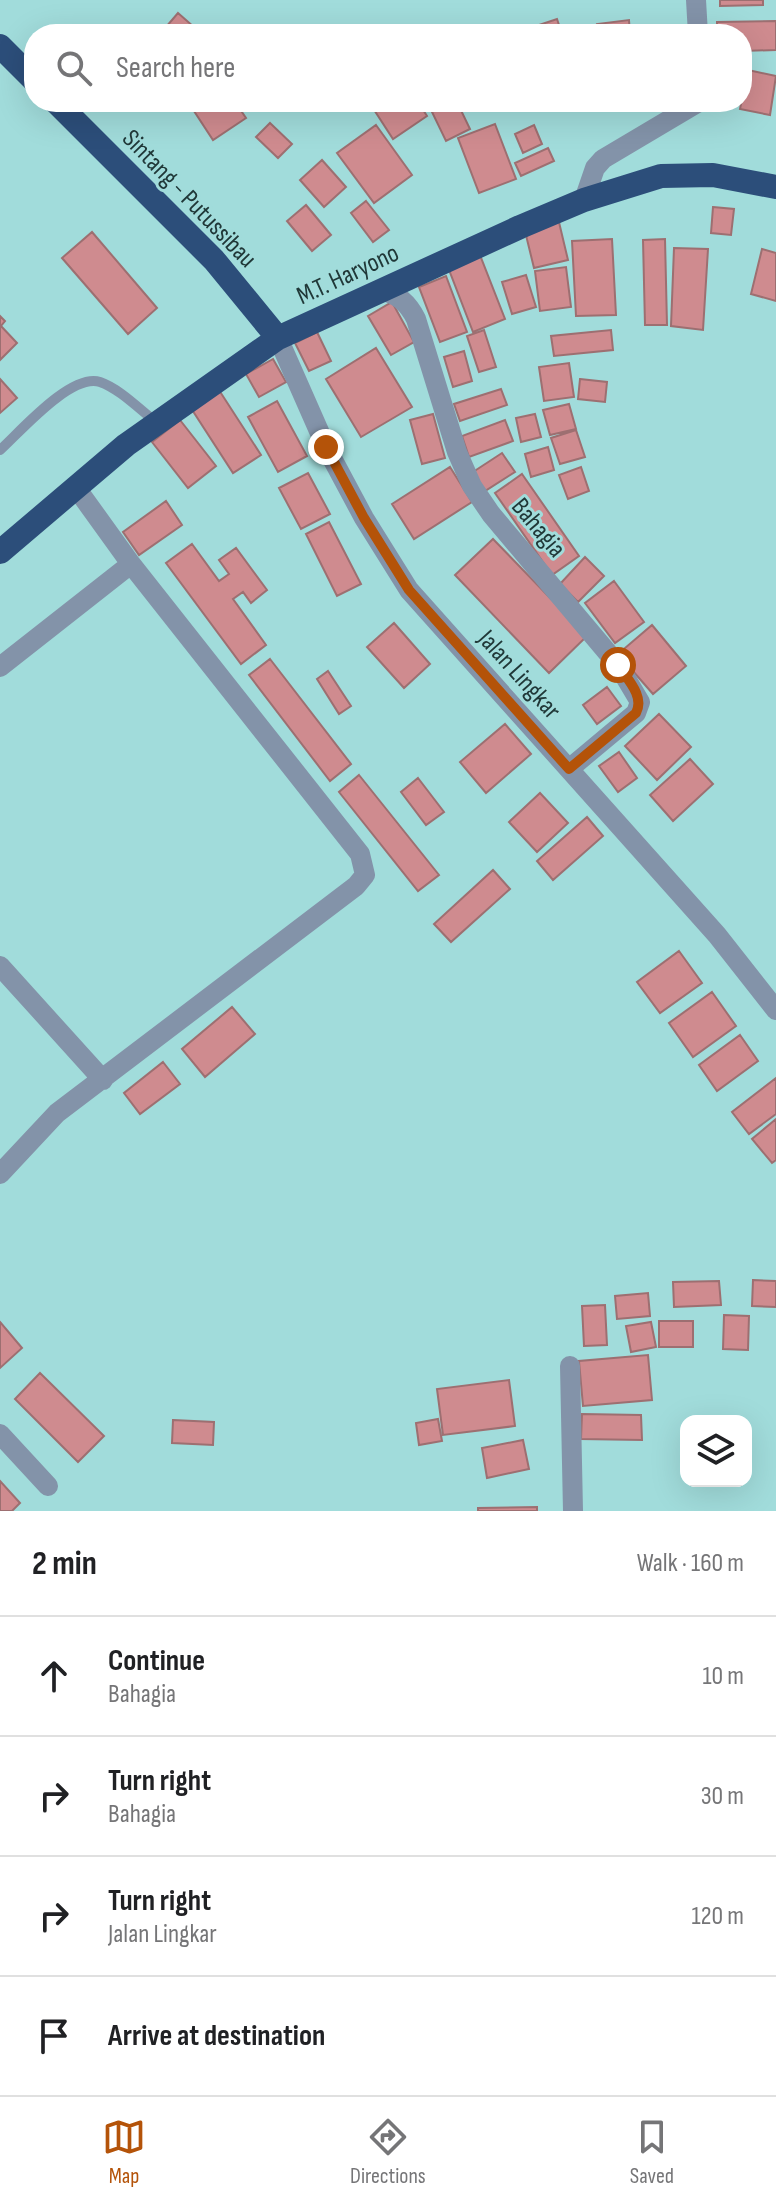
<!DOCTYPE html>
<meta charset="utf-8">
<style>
:root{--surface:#fff;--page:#f2f2f2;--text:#202124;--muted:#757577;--line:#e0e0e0;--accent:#b45309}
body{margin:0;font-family:"Sofia Sans Condensed",sans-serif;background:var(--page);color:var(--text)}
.controls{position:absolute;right:24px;bottom:24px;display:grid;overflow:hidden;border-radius:16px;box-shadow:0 8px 32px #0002}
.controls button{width:72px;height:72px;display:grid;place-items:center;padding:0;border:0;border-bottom:2px solid var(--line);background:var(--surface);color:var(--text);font:40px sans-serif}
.stop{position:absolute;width:24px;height:24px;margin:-18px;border:6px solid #b45309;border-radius:50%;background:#fff}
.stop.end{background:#b45309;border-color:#fff;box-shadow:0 2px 8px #0008}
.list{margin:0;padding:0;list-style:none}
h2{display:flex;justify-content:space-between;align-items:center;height:104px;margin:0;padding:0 32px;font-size:34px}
h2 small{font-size:26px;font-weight:400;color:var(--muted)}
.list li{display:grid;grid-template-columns:52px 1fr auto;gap:24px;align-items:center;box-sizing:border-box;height:120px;padding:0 32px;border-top:2px solid var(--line)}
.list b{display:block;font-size:30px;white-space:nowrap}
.list p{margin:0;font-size:26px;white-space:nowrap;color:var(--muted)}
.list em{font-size:26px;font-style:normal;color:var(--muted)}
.icon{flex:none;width:44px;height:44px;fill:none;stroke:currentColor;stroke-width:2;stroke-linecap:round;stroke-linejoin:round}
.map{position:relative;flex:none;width:776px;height:1511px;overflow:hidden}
.search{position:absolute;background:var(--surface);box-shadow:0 8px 32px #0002;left:24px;right:24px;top:24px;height:88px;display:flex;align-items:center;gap:20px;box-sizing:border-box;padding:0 28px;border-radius:32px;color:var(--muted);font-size:30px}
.sheet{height:584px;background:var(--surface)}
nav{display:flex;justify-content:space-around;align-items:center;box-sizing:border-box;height:112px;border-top:2px solid var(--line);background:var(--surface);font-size:22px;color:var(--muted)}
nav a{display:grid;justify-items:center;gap:4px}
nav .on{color:var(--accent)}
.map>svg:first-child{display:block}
.building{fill:#cf8b8f;stroke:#9d6f71;stroke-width:2}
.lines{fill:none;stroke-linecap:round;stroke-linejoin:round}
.lane{stroke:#8393a9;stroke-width:10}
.street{stroke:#8393a9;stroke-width:20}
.highway{stroke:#2c4e7a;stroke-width:24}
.route{stroke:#b45309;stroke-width:10}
.labels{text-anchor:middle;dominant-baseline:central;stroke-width:6;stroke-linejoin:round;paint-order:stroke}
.street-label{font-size:26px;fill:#203838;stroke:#a1dcdb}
</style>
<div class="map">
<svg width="776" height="1511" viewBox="0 0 776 1511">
<rect width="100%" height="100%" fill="#a1dcdb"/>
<path class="building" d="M720 0H763V5L720 6Z
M178 13 194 27 188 34H160Z
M557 19 562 34H512Z
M629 20 630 34H598L597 24Z
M776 21V50L742 51V34H717V22Z
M748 70 776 76 770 115 740 109Z
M208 102H235L246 118 213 140 194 111Z
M369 102H418L427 116 393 139Z
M452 102H457L470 129 446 141 432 112Z
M270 123 292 144 278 158 256 137Z
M495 124 516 179 479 193 458 138Z
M376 125 412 175 374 203 337 153Z
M534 125 542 144 523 153 515 134Z
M548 148 554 161 521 176 515 163Z
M322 160 346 187 324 207 300 180Z
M366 201 389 230 373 242 351 213Z
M306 205 331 235 312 251 287 221Z
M713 207 734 209 731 235 711 233Z
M558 218 568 260 534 268 524 227Z
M92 232 157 308 128 334 62 258Z
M612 239 616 315 576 316 572 241Z
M665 239 667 325H645L643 240Z
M674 248 708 249 703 330 671 326Z
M762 249 776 253V301L751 294Z
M478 250 505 319 473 332 446 262Z
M566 267 571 307 540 311 535 271Z
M526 275 536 307 512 314 502 282Z
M446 276 467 332 440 342 419 287Z
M392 302 414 342 391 355 368 316Z
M0 316 5 321 1 326 17 343 0 360Z
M484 330 496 367 479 372 467 336Z
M611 330 613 350 554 356 551 336Z
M317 332 331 361 309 371 295 343Z
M376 348 412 407 361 437 326 379Z
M464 351 472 381 453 387 444 357Z
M273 359 286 382 259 397 246 374Z
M569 363 574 397 544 401 539 367Z
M0 379 17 398 0 413Z
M580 379 607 382 605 402 578 399Z
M217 387 261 455 233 473 189 405Z
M501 389 507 405 460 421 454 404Z
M277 401 307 456 278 472 248 417Z
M569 404 576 429 550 435 543 410Z
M433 414 445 458 422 464 410 420Z
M535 414 541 437 521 442 516 418Z
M180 420 216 466 188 488 152 442Z
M505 420 513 441 469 457 462 436Z
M576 430 585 457 560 464 551 438Z
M548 447 554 470 531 477 525 454Z
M502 453 515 472 485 491 473 472Z
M450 467 472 502 414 539 392 504Z
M581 467 589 491 568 499 559 475Z
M308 473 330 514 301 529 279 488Z
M522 474 579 556 552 575 495 493Z
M166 501 182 525 139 555 123 532Z
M329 522 361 584 337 596 306 534Z
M493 539 587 636 549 673 455 575Z
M192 544 219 581 229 574 219 560 236 548 267 590 251 603 243 592 233 599 266 645 241 664 166 563Z
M585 557 604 576 578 602 560 584Z
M614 581 644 622 615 643 585 603Z
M394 623 430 664 404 688 367 647Z
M652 625 686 666 653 694 618 654Z
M270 659 351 764 330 781 249 675Z
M328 671 351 706 339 714 317 679Z
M607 687 621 706 597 724 583 705Z
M659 714 691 747 657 780 625 746Z
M505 724 531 754 486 793 460 762Z
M619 752 637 778 618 792 599 766Z
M690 759 713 784 673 821 650 795Z
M359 775 439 875 418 891 339 792Z
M418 778 444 812 426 825 401 792Z
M540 793 568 823 537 852 509 822Z
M587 817 603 836 553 880 537 861Z
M493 870 510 889 451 942 434 924Z
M679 951 702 983 660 1013 637 982Z
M712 992 736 1026 693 1057 669 1023Z
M232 1007 255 1034 205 1077 182 1049Z
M740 1035 758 1061 717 1091 699 1065Z
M163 1062 180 1084 140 1114 124 1093Z
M776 1078V1114L749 1134 732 1112Z
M776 1119V1160L772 1163 752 1139Z
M753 1280 776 1281V1307L752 1306Z
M719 1281 721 1305 674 1307 673 1282Z
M648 1293 650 1316 617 1319 615 1296Z
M605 1305 607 1345 584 1346 582 1306Z
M724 1315 749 1316 748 1350 723 1349Z
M659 1321H693V1347H659Z
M0 1322 22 1348 0 1368Z
M651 1322 656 1347 631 1352 626 1326Z
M648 1355 652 1400 583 1406 579 1361Z
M40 1373 104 1436 78 1462 15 1399Z
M509 1380 515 1426 443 1435 437 1389Z
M582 1414 641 1415 642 1440 581 1439Z
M438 1419 442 1441 419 1445 416 1423Z
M173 1420 214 1422 213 1445 172 1443Z
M523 1440 529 1469 487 1478 482 1448Z
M0 1481 20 1503 12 1511H0Z
M537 1507V1511H478V1508Z"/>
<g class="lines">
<path class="lane" d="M0 450C21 431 71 373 100 382 120 389 139 409 156 422"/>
<path class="street" d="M696 0 698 34
M584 200 595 168 603 159 699 102
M380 290C398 294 408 303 416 319L457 452 472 486 491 514 618 665 640 702 636 713 569 769
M278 338 326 447 364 518 409 590 717 935 776 1010
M0 667 131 564
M0 966 103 1080
M0 1174 57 1113 356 886 365 875 360 854 131 564 77 489
M570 1366 573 1511
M0 1434 48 1486"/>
<path class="highway" d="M0 46 34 80
M56 102 214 260 278 338
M0 552 126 445 278 338 520 227 584 200 661 176 713 175 776 187"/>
</g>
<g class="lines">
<path class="route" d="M326 447 364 518 409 590 569 769 636 713C645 696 627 679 618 665"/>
</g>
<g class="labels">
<g class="street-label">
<text transform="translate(189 199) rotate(46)">Sintang - Putussibau</text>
<text transform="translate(348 275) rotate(-25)">M.T. Haryono</text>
<text transform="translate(538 528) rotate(50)">Bahagia</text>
<text transform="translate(519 675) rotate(48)">Jalan Lingkar</text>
</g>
</g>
</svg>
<div class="controls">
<button><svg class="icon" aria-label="layers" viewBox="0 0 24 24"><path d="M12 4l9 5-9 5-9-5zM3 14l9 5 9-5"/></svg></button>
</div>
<div class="stop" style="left:618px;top:665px"></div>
<div class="stop end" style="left:326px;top:447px"></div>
<div class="search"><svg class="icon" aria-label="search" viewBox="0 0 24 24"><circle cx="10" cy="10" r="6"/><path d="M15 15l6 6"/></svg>Search here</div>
</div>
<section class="sheet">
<h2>2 min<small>Walk · 160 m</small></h2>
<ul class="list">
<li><svg class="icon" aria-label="ahead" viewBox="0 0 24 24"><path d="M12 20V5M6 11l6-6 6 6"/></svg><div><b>Continue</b><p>Bahagia</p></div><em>10 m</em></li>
<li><svg class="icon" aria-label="right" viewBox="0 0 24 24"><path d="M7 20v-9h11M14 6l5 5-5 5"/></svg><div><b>Turn right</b><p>Bahagia</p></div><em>30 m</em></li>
<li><svg class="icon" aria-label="right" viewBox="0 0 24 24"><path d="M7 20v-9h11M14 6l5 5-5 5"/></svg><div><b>Turn right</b><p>Jalan Lingkar</p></div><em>120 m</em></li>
<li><svg class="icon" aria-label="arrive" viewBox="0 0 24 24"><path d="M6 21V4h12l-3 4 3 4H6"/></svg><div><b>Arrive at destination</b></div></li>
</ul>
</section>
<nav>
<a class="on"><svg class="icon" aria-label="map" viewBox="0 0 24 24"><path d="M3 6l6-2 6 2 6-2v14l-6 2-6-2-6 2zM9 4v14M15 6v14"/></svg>Map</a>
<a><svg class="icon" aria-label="directions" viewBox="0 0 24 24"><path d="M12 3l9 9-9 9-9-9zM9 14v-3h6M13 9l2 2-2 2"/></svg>Directions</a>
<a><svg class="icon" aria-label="saved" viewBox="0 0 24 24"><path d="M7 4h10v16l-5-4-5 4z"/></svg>Saved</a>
</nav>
